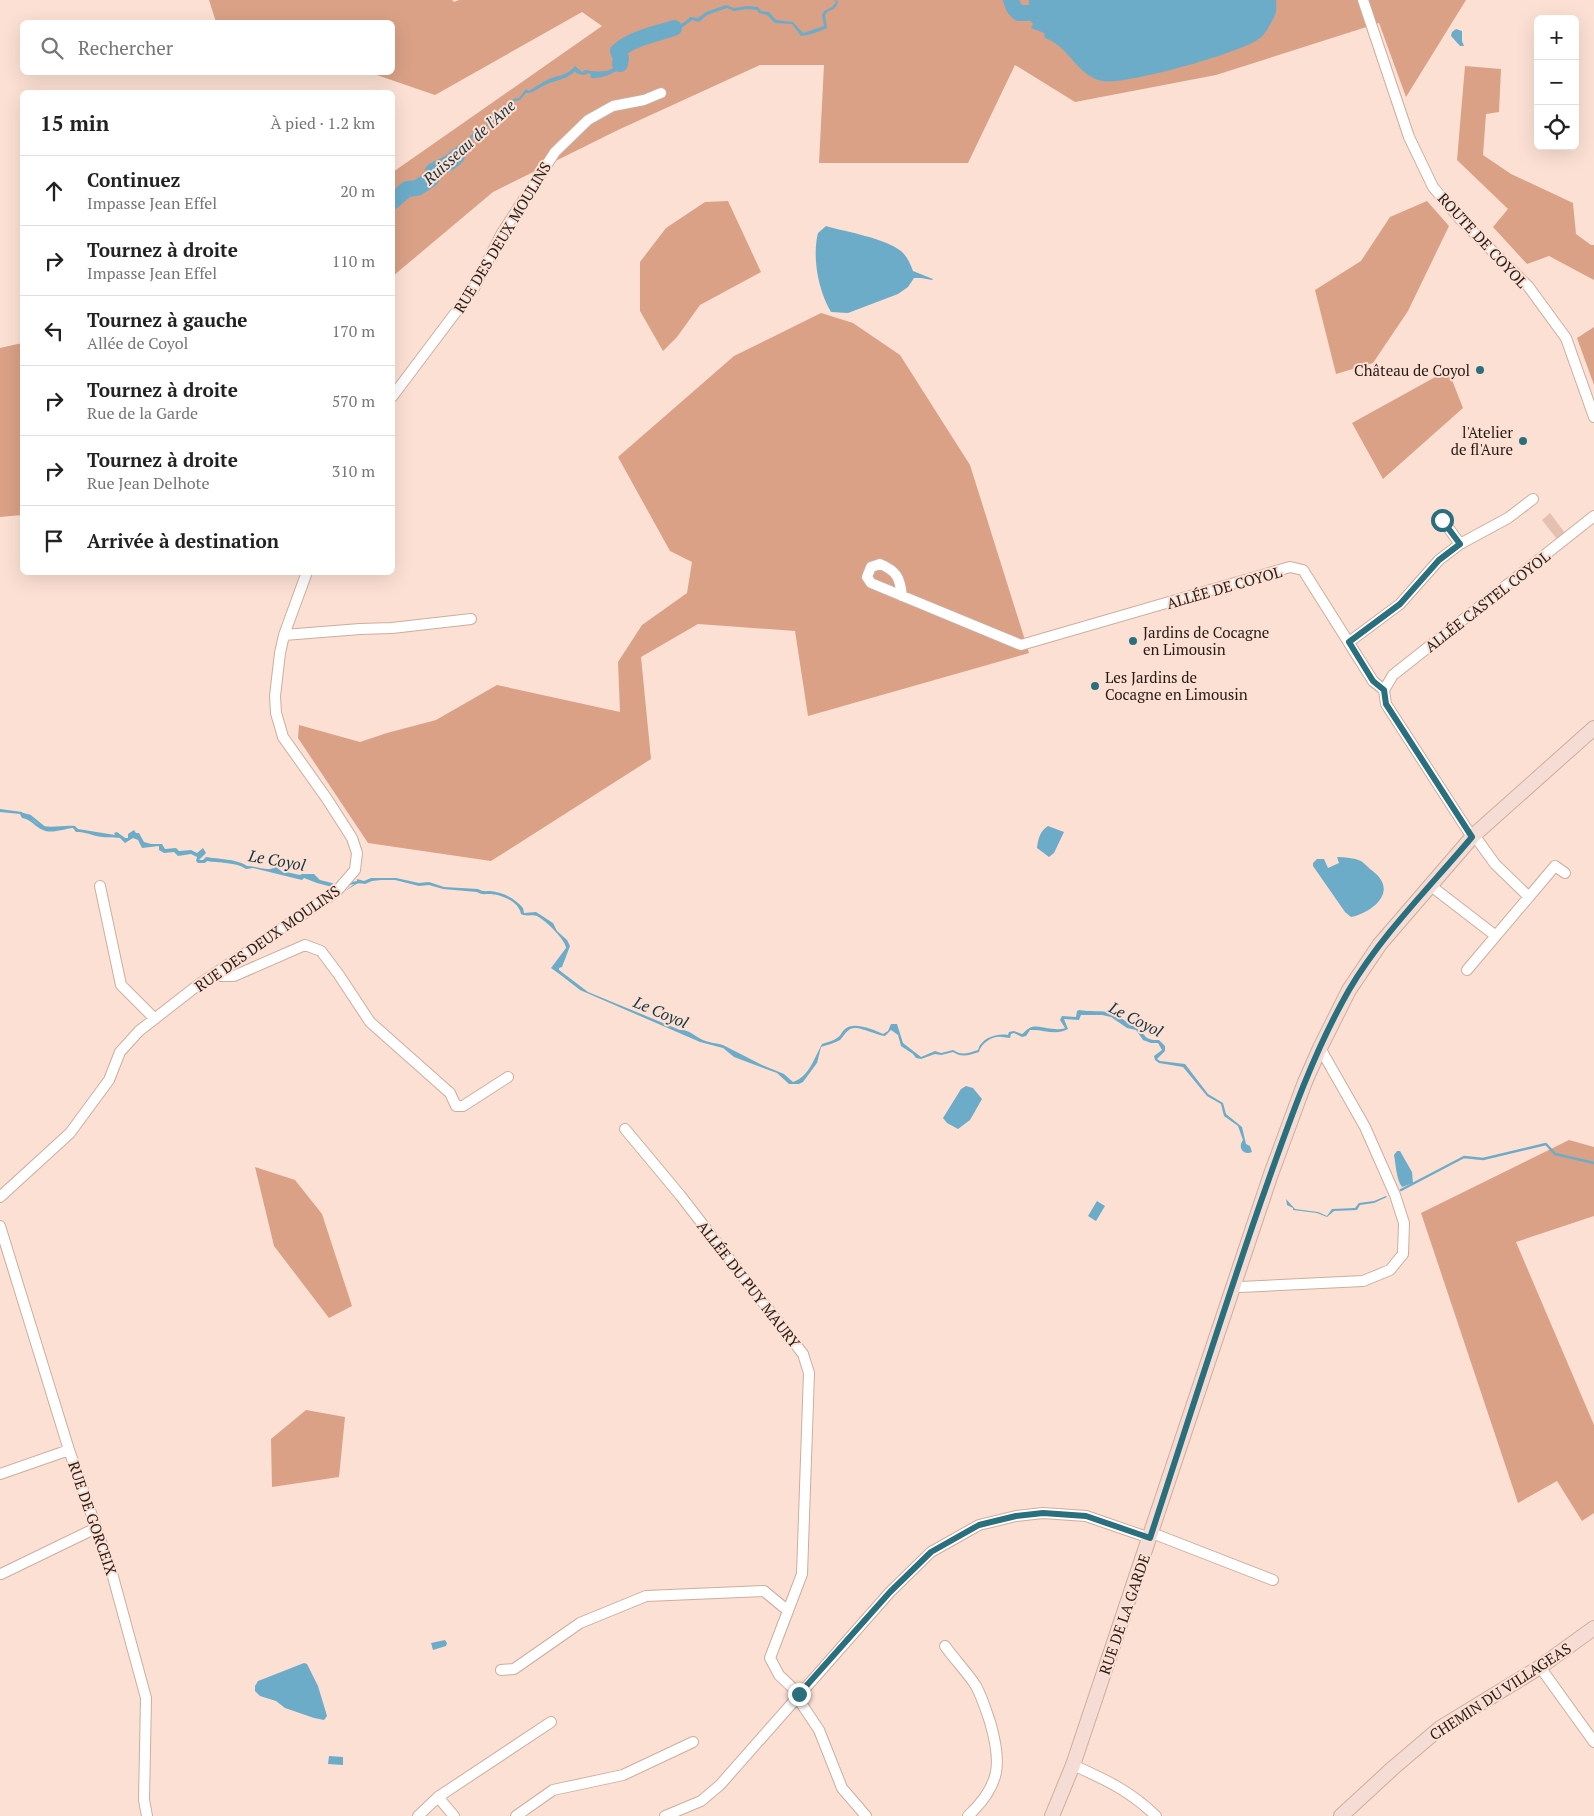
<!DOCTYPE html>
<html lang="fr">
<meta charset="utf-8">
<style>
:root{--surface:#fff;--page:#f6f6f6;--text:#222;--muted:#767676;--line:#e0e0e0}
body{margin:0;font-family:"PT Serif",serif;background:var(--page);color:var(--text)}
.controls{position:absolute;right:15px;top:15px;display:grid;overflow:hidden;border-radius:8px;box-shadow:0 5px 20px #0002}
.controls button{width:45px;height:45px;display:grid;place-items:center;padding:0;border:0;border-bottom:1px solid var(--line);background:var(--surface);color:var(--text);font:25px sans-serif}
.stop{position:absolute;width:15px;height:15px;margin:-11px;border:4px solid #296f7d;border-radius:50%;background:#fff}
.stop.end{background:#296f7d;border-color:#fff;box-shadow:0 1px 5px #0008}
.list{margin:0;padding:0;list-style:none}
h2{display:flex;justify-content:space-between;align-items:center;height:65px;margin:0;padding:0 20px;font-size:21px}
h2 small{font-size:16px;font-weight:400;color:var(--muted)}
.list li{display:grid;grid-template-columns:32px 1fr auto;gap:15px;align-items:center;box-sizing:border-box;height:70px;padding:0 20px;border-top:1px solid var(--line)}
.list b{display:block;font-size:19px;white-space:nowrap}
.list p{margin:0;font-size:16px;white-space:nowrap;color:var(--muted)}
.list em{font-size:16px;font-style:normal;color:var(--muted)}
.icon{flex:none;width:28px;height:28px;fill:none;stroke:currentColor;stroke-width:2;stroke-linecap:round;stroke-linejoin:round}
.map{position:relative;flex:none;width:1594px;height:1816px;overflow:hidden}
.search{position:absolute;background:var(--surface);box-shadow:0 5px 20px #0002;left:20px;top:20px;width:375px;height:55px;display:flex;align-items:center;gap:12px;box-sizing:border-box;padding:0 18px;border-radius:8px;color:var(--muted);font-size:19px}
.panel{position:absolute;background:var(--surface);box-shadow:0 5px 20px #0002;left:20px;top:90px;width:375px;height:485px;border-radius:8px}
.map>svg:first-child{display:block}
.green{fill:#e6c0ae}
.forest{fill:#daa186}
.water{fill:#6cacc9}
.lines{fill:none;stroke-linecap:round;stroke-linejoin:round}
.stream{stroke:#6cacc9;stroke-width:2.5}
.river{stroke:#6cacc9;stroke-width:16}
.street-casing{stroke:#cead9d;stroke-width:12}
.secondary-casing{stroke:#cead9d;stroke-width:16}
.street{stroke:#fff;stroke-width:10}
.secondary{stroke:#f5ddd5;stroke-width:14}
.route{stroke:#296f7d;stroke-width:6}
.poi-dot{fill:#296f7d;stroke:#fce0d3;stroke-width:2}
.labels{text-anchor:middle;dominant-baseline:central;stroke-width:4;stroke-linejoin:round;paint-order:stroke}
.street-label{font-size:15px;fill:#261a15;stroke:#fce0d3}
.poi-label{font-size:15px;fill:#261a15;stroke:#fce0d3;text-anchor:end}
.water-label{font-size:16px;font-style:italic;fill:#153441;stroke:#fce0d3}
</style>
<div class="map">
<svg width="1594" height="1816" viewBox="0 0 1594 1816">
<rect width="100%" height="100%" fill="#fce0d3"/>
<path class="green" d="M1550 513 1565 533 1557 539 1542 520Z"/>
<path class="forest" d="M209 0H452L454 2 459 0H1466L1406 97 1379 23 1216 75 1075 102 1015 65 968 163H819L824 65H760L618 130 493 192 393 276V172L602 26 582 12 435 95 371 73 392 72V22H216Z
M1465 66 1501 69 1499 112 1486 114 1483 155 1511 174 1573 203 1576 234 1591 245H1594V280L1549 256 1527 264 1493 227 1508 209 1457 160Z
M728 201 761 272 700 305 677 337 663 351 640 311V262L666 228 705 202Z
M1427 201 1449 226 1408 311 1373 363 1336 374 1315 290 1361 261 1390 217Z
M821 313 853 323 900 355 970 465 1029 653 808 716 795 631 698 624 641 657 651 759 491 861 368 843 298 738 299 725 360 742 387 733 436 720 497 685 620 712 618 662 642 625 687 593 692 562 670 551 618 457 734 356Z
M1594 327V385L1577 338Z
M22 343V515L0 517V348Z
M1448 370 1463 408 1383 479 1352 423Z
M1569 1140 1594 1147V1216L1516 1242 1594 1425V1513L1582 1521 1557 1481 1518 1503 1421 1213Z
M255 1167 295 1180 322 1214 352 1306 329 1318 274 1246Z
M306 1410 345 1417 339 1477 272 1487 271 1439Z"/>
<path class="water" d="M834 0 838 1C837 7 834 10 828 11L825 15 827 28 812 34 801 36 792 24 775 23 767 15 759 13 757 10 747 9 734 11 727 8 707 15 699 22 692 20 683 27 653 36 652 33C664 26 680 29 690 17L698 18 706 12 726 5 734 8 747 6 758 7 761 11 769 12 776 20 793 22 803 33 824 26 822 15 824 11 832 7 836 2Z
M1029 0H1276C1276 5 1277 11 1275 15 1272 21 1266 34 1260 38 1245 52 1122 86 1102 81 1077 76 1069 46 1045 38L1044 33 1031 28 1033 24 1028 18Z
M1456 29 1462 31V41L1464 46H1460L1451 36 1452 32Z
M618 46 625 47 622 52 624 58 623 67C614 73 602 79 591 78L590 73 583 75 576 73 575 71C567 80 555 80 545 85 538 88 533 94 526 93L520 100 515 101 510 108 472 138 473 146 463 145 458 149 459 157C451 165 452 161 444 166 440 168 439 171 434 173L432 179 420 186 419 191 416 192 411 189 405 197 393 204V200L401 195 408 186 414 188 416 185 428 179 431 170C437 169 437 167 442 164 447 160 451 162 456 156L454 151C457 145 462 141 470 142V136L483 125H486C493 110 504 111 513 99L519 98 526 89 529 91C535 87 541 83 547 80 558 75 567 76 575 66L582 72 585 70C596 72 615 74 620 60L613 51Z
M826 226C846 232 885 238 901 251 907 256 910 263 913 271L933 279 932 280 921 278H914L908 287 898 294 848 313 831 312C818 290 812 257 818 233Z
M0 809 22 812 24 815 30 816C40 833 58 824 75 826L78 829 115 835 114 833 117 832 125 838H128V834L134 830 136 833H139L144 842 151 844H162L165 849 176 848 179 851 191 850 197 853 203 848 206 853 199 860H203L206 857C217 859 238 859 247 866 257 866 268 872 276 867L284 873 286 872 300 875 302 874H314L320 880 332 883 337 886 336 888 317 883 304 878 302 880 253 868 246 869C237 862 218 863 207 861L205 863H198L196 861 197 857 191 854 178 856 174 852 164 853 159 850V846L142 848 138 840 133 838 125 843 120 838C114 837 104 838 96 836 89 834 84 832 76 832L73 828C64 829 51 834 43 830 35 827 31 819 22 818L20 814 0 812Z
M1048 826 1064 832 1054 853 1049 857 1037 848C1038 839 1040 831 1048 826Z
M1337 857C1345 857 1354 858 1361 861 1364 863 1367 866 1370 869 1374 872 1378 875 1381 880 1392 898 1367 914 1351 917L1345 912 1313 866V863L1317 859H1324L1328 868 1339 863Z
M371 878H396L419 883 429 882 444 887 478 889C483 892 485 891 490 891 502 892 515 898 523 908L524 913 536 912 553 923 557 931 567 940 570 946 562 967 559 968V970L588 992 680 1030C689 1029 696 1037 703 1040 710 1043 716 1043 723 1045L762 1065 784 1074 793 1082C810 1076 814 1058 822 1044 827 1042 833 1041 837 1038 841 1036 842 1031 845 1029 854 1021 874 1030 883 1034L888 1031 891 1024H897L903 1043 921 1057 935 1051 941 1053 953 1050C962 1056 968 1053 978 1050 981 1038 997 1033 1008 1035L1009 1032 1014 1031 1022 1034C1024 1033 1026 1030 1028 1029 1037 1022 1052 1033 1065 1028L1060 1020 1062 1016 1076 1017 1077 1011 1079 1010C1090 1012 1101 1010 1111 1013 1119 1016 1128 1023 1136 1028 1146 1033 1143 1041 1159 1040L1165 1046V1051L1157 1059 1160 1061 1185 1064 1208 1094 1223 1103 1226 1114 1242 1127 1246 1144 1250 1146 1252 1152C1244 1156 1237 1148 1243 1140L1238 1126 1224 1116 1221 1104 1207 1096 1183 1067 1159 1063 1155 1060 1154 1056 1162 1050 1158 1043H1151L1143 1040 1136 1030 1127 1028 1111 1017 1102 1015H1081L1079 1020 1064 1019 1068 1029C1055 1036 1044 1029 1030 1030L1026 1036 1022 1037 1014 1033 1011 1034 1010 1038C1007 1038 1005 1037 1002 1037 993 1035 981 1043 979 1052 969 1055 962 1058 953 1052L941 1055 935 1054 921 1059 916 1058 913 1054 901 1046 898 1035 891 1030 885 1036C877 1035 860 1027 855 1028 847 1028 845 1035 840 1040 835 1043 827 1045 821 1047L817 1063 803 1082 799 1084H789L777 1073 734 1057 723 1048 700 1042 580 990C570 982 561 975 551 968L566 948C566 940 545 920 537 916 532 914 526 917 521 914 519 901 500 894 489 894 484 894 482 895 477 892L443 889 429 885 419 886 395 880H381L372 881 365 884 358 883 345 891 357 882V879L364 881Z
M966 1086 973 1088 982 1099 970 1120 958 1129 947 1123 943 1118 961 1089Z
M1397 1151H1400L1412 1172 1413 1183 1402 1187C1396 1179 1396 1165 1394 1155Z
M1386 1196 1387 1197 1374 1203 1360 1205 1357 1210 1334 1211 1327 1217 1317 1213 1293 1210V1208L1287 1205 1286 1199 1295 1209 1318 1212 1327 1216 1332 1209 1355 1208 1359 1203 1374 1201Z
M1097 1201 1105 1206 1096 1221 1088 1216Z
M445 1640 447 1643 446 1646 433 1650 431 1643Z
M304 1663 307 1664 318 1686 327 1716 324 1720 314 1718 285 1708 276 1701 260 1696 255 1691V1686L258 1681Z
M329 1756 343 1757V1765L328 1764Z"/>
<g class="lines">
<path class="stream" d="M22 814 30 816 46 829
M347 884 359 882
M1401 1190 1464 1157 1483 1159 1546 1144 1555 1154 1594 1163"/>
<path class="river" d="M1011 0 1014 8 1019 13H1028L1048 9
M620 64 621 58 618 51C633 38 656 34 674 28
M392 202 407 189 417 188 431 179 433 171C441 166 451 164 457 156"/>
<g class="street-casing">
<path id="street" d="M1363 0 1409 137 1433 187 1460 219 1528 286 1566 338 1594 417
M392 397 474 288 502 233 555 152 588 120 613 106 644 100 661 93
M1442 519 1460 544
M902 596C900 578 897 571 880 564L871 567 867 577 871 583 1021 645 1290 567 1303 570 1373 681 1384 690 1386 704 1472 837
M284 635 360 629 392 628 471 619
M1349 642 1400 604 1439 560 1460 544 1508 518 1533 499
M1384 690 1393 675 1594 516
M1474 835 1495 864 1529 897
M100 886 121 985 155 1019
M1431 886 1496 936
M1467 970 1555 866 1565 873
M212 976H234L305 945 321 951 339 975 370 1022 450 1093 456 1106H463L508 1077
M625 1129 680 1195 803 1354 809 1373 802 1574 770 1658 779 1675 799 1694
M0 1197 70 1133 109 1080 120 1052 139 1031 198 985 336 892 355 870 357 853 352 838 327 799 283 737 276 713 275 696 280 653 284 635 307 572
M0 1226 69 1450 112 1573 146 1698 144 1800 147 1816
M1233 1284 1240 1287 1363 1281 1390 1270 1403 1254 1404 1223 1395 1195 1365 1127 1320 1048
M0 1474 69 1450
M1152 1533 1273 1580
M1 1574 96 1528
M945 1646C955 1660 967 1672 976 1686 982 1697 986 1710 990 1722 1002 1763 1001 1785 968 1816
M1540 1667 1594 1742
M501 1670 514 1669 580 1623 646 1596 764 1591 787 1610
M797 1697 819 1730 842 1788 866 1816
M1073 1765C1106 1780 1129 1790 1156 1816
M438 1797 454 1816
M418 1816 438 1797 551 1722
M516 1816 553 1790 623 1775 693 1742
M665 1816 701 1801 720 1785 890 1592 931 1552 979 1525 1016 1516 1043 1513 1086 1516 1150 1538"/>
</g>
<g class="secondary-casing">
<path id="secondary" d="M1052 1816 1073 1765 1271 1174 1305 1082 1320 1048 1349 990 1380 944 1474 835 1594 728
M1341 1816 1393 1768 1440 1728 1540 1667 1594 1628"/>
</g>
<use href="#street" class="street"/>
<use href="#secondary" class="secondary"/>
</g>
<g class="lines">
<path class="route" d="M799 1694 890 1592 931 1552 979 1525 1016 1516 1043 1513 1086 1516 1150 1538C1186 1428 1221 1317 1259 1207 1285 1134 1310 1058 1349 990 1382 934 1430 887 1472 837L1386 704 1384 690 1373 681 1349 642 1400 604 1439 560 1460 544 1442 520"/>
</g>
<g class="poi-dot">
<circle cx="1480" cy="370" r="5"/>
<circle cx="1523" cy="441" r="5"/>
<circle cx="1133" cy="641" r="5"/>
<circle cx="1095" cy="686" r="5"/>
</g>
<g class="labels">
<g class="street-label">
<text transform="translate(502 237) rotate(-59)">RUE DES DEUX MOULINS</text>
<text transform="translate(1483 240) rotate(47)">ROUTE DE COYOL</text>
<text transform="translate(1224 587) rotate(-16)">ALLÉE DE COYOL</text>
<text transform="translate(1487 601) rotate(-38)">ALLÉE CASTEL COYOL</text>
<text transform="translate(267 938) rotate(-35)">RUE DES DEUX MOULINS</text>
<text transform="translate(749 1284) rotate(52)">ALLÉE DU PUY MAURY</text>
<text transform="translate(93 1518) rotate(71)">RUE DE GORCEIX</text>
<text transform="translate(1124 1614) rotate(-71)">RUE DE LA GARDE</text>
<text transform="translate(1500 1691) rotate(-33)">CHEMIN DU VILLAGEAS</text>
</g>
<g class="poi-label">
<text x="1470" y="370">Château de Coyol</text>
<text x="1513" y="432">l'Atelier<tspan x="1513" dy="17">de fl'Aure</tspan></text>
<text x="1143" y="632" text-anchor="start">Jardins de Cocagne<tspan x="1143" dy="17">en Limousin</tspan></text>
<text x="1105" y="677" text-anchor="start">Les Jardins de<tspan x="1105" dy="17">Cocagne en Limousin</tspan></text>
</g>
<g class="water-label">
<text transform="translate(469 142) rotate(-42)">Ruisseau de l'Ane</text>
<text transform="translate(277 860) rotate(10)">Le Coyol</text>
<text transform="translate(661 1012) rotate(23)">Le Coyol</text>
<text transform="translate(1136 1019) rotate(27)">Le Coyol</text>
</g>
</g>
</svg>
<div class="controls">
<button>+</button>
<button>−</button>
<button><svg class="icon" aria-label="locate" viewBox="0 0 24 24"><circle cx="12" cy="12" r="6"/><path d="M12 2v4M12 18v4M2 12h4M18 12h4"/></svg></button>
</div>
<div class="stop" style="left:1442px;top:520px"></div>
<div class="stop end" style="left:799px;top:1694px"></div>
<div class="search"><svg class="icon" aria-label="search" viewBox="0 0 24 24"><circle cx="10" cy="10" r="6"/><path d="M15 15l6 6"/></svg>Rechercher</div>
<section class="panel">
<h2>15 min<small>À pied · 1.2 km</small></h2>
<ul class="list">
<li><svg class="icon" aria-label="ahead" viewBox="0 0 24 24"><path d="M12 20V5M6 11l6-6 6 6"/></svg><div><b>Continuez</b><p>Impasse Jean Effel</p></div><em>20 m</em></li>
<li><svg class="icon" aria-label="right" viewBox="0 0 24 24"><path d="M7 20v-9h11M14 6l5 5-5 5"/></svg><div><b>Tournez à droite</b><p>Impasse Jean Effel</p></div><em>110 m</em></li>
<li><svg class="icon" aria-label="left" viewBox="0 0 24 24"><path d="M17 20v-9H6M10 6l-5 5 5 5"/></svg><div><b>Tournez à gauche</b><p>Allée de Coyol</p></div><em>170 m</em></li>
<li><svg class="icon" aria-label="right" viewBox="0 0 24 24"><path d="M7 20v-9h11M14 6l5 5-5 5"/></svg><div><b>Tournez à droite</b><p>Rue de la Garde</p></div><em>570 m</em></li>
<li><svg class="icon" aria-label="right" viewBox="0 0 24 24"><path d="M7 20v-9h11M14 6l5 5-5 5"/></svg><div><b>Tournez à droite</b><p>Rue Jean Delhote</p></div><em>310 m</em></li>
<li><svg class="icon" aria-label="arrive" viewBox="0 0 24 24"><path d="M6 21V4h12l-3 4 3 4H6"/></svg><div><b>Arrivée à destination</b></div></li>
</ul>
</section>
</div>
